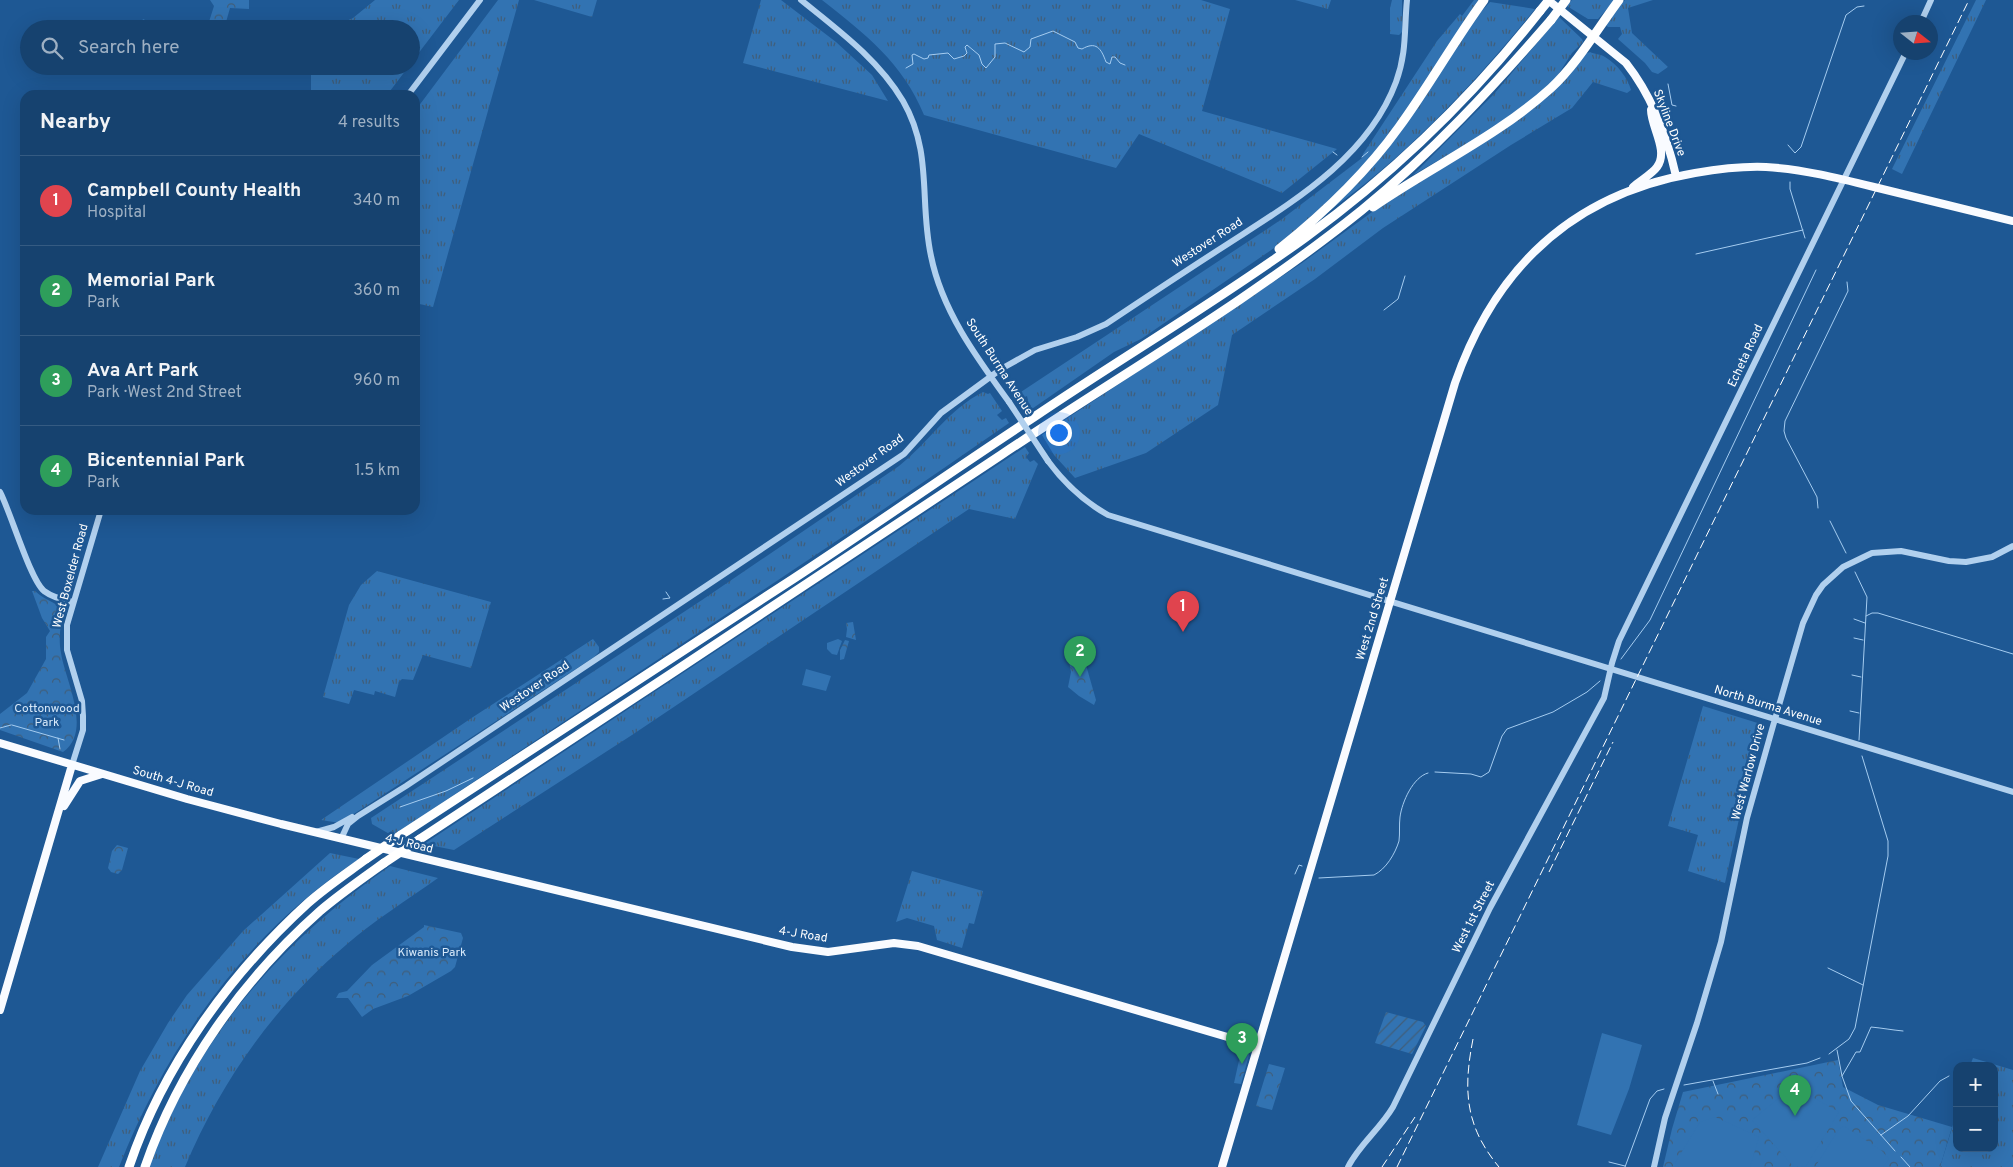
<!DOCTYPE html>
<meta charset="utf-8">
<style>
:root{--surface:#16426f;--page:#234d77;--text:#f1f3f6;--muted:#9eb0c3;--line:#355b82;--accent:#8abfa5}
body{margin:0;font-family:Overpass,sans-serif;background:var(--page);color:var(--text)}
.controls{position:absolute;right:15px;bottom:15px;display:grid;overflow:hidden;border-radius:10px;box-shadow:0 5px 20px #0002}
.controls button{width:45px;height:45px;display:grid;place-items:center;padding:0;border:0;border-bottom:1px solid var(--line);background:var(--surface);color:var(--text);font:25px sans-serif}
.compass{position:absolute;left:1893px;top:15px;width:45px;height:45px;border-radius:50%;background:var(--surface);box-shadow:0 5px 20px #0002;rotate:107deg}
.you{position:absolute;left:1058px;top:432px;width:18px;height:18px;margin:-12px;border:4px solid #fff;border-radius:50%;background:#1a73e8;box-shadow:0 0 0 8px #1a73e833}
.badge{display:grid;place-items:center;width:32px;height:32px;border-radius:50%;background:var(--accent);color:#fff;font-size:16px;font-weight:700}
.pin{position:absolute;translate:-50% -41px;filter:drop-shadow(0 1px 2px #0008)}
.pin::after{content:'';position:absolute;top:26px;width:18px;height:15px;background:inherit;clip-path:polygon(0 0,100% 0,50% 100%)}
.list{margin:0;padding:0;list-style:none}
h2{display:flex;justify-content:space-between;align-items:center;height:65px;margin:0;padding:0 20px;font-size:21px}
h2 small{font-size:16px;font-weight:400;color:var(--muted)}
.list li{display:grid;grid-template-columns:32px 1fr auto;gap:15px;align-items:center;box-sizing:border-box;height:90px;padding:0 20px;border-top:1px solid var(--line)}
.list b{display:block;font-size:19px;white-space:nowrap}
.list p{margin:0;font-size:16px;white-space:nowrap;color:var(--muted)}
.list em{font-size:16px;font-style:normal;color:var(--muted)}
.icon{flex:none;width:28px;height:28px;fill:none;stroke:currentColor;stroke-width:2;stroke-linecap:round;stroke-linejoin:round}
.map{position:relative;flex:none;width:2013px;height:1167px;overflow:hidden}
.search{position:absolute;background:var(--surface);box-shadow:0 5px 20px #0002;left:20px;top:20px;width:400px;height:55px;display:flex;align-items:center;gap:12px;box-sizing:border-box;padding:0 18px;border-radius:28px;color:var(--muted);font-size:19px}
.panel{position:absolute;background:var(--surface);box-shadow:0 5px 20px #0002;left:20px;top:90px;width:400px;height:425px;border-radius:15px}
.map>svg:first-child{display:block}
.grass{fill:url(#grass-tufts)}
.forest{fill:url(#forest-crowns)}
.garden{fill:url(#garden-furrows)}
.pitch{fill:#3273b2}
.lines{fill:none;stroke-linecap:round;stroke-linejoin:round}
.stream{stroke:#a5ccf0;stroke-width:1}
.minor{stroke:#b1d0ee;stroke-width:6}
.major{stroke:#f9fbff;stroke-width:8}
.highway{stroke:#fff;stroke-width:9}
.rail{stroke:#fff;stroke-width:1;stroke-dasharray:9 4;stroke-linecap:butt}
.minor-bridge{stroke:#b1d0ee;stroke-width:6}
.highway-bridge{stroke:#fff;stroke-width:9}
.labels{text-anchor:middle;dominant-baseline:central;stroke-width:5;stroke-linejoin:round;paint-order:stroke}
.street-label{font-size:12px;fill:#fff;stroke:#1e5894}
.park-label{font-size:12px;fill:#d7e9fa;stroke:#1e5894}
</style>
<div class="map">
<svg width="2013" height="1167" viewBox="0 0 2013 1167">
<defs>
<pattern id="grass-tufts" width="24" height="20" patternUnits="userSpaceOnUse" patternTransform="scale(1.25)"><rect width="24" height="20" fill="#3273b2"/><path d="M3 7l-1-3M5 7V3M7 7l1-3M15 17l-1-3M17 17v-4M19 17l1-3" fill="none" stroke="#405e7a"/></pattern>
<pattern id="forest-crowns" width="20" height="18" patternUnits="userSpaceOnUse" patternTransform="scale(1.25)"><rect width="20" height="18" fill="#3273b2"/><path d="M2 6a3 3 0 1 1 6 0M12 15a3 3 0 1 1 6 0" fill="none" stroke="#405e7a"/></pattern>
<pattern id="garden-furrows" width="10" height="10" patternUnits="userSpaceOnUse" patternTransform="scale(1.25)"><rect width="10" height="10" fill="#3273b2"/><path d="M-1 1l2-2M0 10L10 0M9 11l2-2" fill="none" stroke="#405e7a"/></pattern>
</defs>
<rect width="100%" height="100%" fill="#1e5894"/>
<path class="grass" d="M375 0H459L411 63V29H328L353 18Z
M498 0H519L433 307 415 303V111Z
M534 0H597L592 17Z
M761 0H781L836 42 872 75 888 101 743 63Z
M822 0H1201L1230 9 1202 111 1337 149 1282 193 1139 134 1116 168 924 115C903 63 865 34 822 0Z
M1295 0H1331L1328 9Z
M1392 0H1402V32L1399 35 1390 34V8Z
M1474 0H1478L1397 125 1366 164 1337 193 1280 244 1141 339 1114 352 1026 413 1023 407 1028 400 1027 396 1018 400 1015 396 1282 219 1362 158 1363 154 1437 41 1460 14 1462 16Z
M1572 0H1615L1598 19H1588L1567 6Z
M1625 0H1653L1628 8 1632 33 1668 67 1658 74 1652 72 1645 63 1618 39 1622 34 1620 27H1608L1605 24Z
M1976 0H1986L1902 174 1892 169Z
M1490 2 1535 9C1473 85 1404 159 1323 215L1362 176 1477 16Z
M1559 17 1582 39 1583 42 1572 53 1556 78 1539 94 1487 132 1413 175 1494 94Z
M1590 52C1594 54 1601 54 1605 57 1617 64 1628 78 1631 90L1627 93 1593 82 1572 108 1511 145 1383 228 1315 279 1232 335 1218 405 1146 453 1075 478 1054 455 1042 435 1302 263 1405 188 1527 113 1555 89 1585 54Z
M311 66H409L387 95H311Z
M983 392 988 394 990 393 1002 411 997 415 1002 420 1006 418 1009 423C806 565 598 697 393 836L372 824 371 818 702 600 899 466C928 443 949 409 983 392Z
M1025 447 1029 453 1026 457 1030 462 1034 460 1038 464 1015 519 969 509 632 735 454 850 424 844Z
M377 571 491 602 471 668 423 655 413 680 402 679 399 682 395 697 375 691 374 695 354 690 349 704 323 697 349 605 361 585Z
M593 639 599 647V652L594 657 340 823 321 820 473 717Z
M1703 706 1764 725 1744 796 1725 883 1688 871 1698 835 1668 826Z
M330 853 359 859C246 933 168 1043 119 1167H98L140 1071 168 1023 187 995 243 931Z
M390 866 438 878C407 900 375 920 346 945 275 1005 221 1081 185 1167H149C195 1040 280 942 390 866Z
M912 871 983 891 974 924 969 923 962 948 937 940 934 926 907 918 896 922Z
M1973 1058 2013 1070V1167H1940L1957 1112V1148H1994V1066H1970Z"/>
<path class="forest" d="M210 0H249V9L230 8 224 29 208 25 214 6Z
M144 19 149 29H132L131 26Z
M32 591H35C43 599 55 602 63 610 61 624 58 638 61 653 65 680 93 731 63 752L0 730V714L27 693 46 659V637L50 631 42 618Z
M853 622 856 640 846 637 847 629 846 623Z
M838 639 842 641 837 655 832 654 827 649V643Z
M845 640 849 641 844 659 840 660V650Z
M1084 658 1096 700 1094 705 1079 696 1068 687 1071 672 1069 661Z
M117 845 128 848 122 870 118 874 111 872 108 868 112 851Z
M424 925 461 933 463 938 455 967 451 971 408 996 373 1009 362 1017 348 998H336L339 993 347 991 372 965 424 927Z
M1238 1048 1248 1051 1249 1055 1241 1084 1234 1083 1240 1056 1236 1054Z
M1838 1060 1843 1087 1878 1105 1952 1127 1940 1167H1663L1672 1129 1683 1092Z
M1269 1064 1285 1068 1272 1110 1256 1106Z"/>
<path class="garden" d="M1386 1012 1423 1022 1426 1026 1412 1054 1375 1043Z"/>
<path class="pitch" d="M806 669 831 676 826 691 802 685Z
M1602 1033 1642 1045 1629 1089 1611 1135 1577 1125Z
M1803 1092 1839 1112 1806 1166 1794 1167 1752 1120 1784 1094Z
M1715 1117 1759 1137 1750 1167H1679L1675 1163 1700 1122Z
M1844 1126 1882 1151 1889 1159 1883 1167H1815L1839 1129Z"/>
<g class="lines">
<path class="stream" d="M906 68 913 64 912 55 914 54 924 59 928 58 929 55 948 53 954 59 964 56 967 53 965 47 967 45 979 55 982 64 986 68 995 57V44L1005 43 1024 52 1030 47 1031 39 1053 31 1075 42 1078 48 1082 49C1096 41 1101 48 1106 62L1110 64 1112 57H1115L1120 63 1125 65
M1668 84 1672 105 1676 106
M1788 145 1795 153 1801 147 1846 15 1857 7 1864 6
M1333 152 1337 155
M1362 157 1368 152
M1790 182V189L1805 238
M1696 254 1803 230
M1384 310 1398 299 1405 276
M1818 508 1817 497 1786 438 1784 431 1785 421 1848 291 1847 282
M1830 521 1846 553
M1855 572 1867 597 1859 740
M663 599 670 598 666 592
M1866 616 1872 613H1878L2013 654
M1854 619 1865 623
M1854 638 1863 640
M1621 659 1650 620 1816 270
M1852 675 1861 677
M1850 711 1859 713
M12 725 64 740
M0 728 11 725
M58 738 60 749
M1435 772 1471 774 1481 777 1489 772 1502 736 1507 729 1553 712 1587 692 1600 681
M400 807 446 791 473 778
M1295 874 1299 865 1302 866
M1319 878 1374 875C1386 869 1395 854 1399 841 1400 833 1399 825 1400 817 1402 802 1413 777 1428 773
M1828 968 1863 985
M1837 1050 1842 1076 1851 1101 1895 1151
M1829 1054 1849 1039 1855 1028 1888 856V841L1862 756
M1842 1076 1856 1052H1860L1871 1027C1882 1028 1892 1030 1903 1031
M1713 1081 1718 1094
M1684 1085 1807 1063 1820 1058
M1881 1135 1908 1116 1940 1081 1949 1076
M1901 1157 1910 1167
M1609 1162 1625 1166
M1625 1167 1650 1099 1657 1091 1664 1089"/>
<path class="minor" d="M801 0C838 30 878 59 903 101 933 153 919 201 931 256 942 311 977 358 1009 402
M1921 22 1931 0
M408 95 480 0
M1048 461C1065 484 1083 501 1108 515L2013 792
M0 492C11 513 30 579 44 591 52 597 63 600 73 602
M72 765 83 730V716L82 701 67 650V625L101 510
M316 832 334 827 352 817
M341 839 348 824 358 816 406 786 904 454 941 413 1001 369 1035 350 1077 337 1106 324C1145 298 1184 272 1223 247 1289 204 1367 160 1396 82 1407 52 1404 30 1407 0
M1348 1167C1359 1145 1380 1129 1393 1107L1490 908 1604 698 1612 663 1619 641 1906 52
M1654 1167 1665 1118 1697 1023 1721 942 1747 818 1773 726 1803 623 1816 595 1823 585 1843 567 1872 553 1901 551 1949 561 1966 562 1992 557 2013 546"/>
<path class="major" d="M1548 0 1626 63C1652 96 1667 136 1676 176
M1633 187C1640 181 1653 173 1657 167 1669 151 1651 127 1651 110
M0 743 187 799 281 824 792 947 828 952 894 943 918 946 1258 1046
M64 806 80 781 102 774
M0 1010 72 765
M1222 1167 1455 383C1495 268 1573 194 1695 173 1718 169 1742 166 1766 167 1802 169 1838 178 1874 187 1920 198 1967 210 2013 221"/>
<path class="highway" d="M1373 207C1431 167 1498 136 1551 88 1577 64 1598 28 1619 0
M1279 249C1324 213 1366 173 1399 127 1429 86 1454 41 1484 0
M401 835C532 750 663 665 793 579 874 526 953 470 1034 417 1124 356 1218 301 1306 237 1394 173 1473 96 1540 11
M420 839C614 712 808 583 1001 455 1122 374 1249 301 1362 210 1432 153 1492 88 1551 20
M129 1167C163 1066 230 974 308 903 326 887 347 873 366 859
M145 1167C179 1069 242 980 320 911 340 894 363 878 384 863"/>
<path class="rail" d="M1549 872 1613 742
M1473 1039C1463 1090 1465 1126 1499 1167
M1382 1167 1415 1117
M1397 1167 1969 0"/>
<path class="minor-bridge" d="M1009 402 1048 461"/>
<path class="highway-bridge" d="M1540 11 1549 0
M1551 20 1566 0
M366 859 401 835
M384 863 420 839"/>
</g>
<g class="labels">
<g class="street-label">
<text transform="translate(1669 123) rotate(69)">Skyline Drive</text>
<text transform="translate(1208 243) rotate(-33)">Westover Road</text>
<text transform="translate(1746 356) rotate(-65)">Echeta Road</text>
<text transform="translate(999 367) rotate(57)">South Burma Avenue</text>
<text transform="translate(870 461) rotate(-36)">Westover Road</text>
<text transform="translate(71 576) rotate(-75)">West Boxelder Road</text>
<text transform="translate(1373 619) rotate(-73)">West 2nd Street</text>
<text transform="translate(535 687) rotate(-34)">Westover Road</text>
<text transform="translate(1768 706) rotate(17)">North Burma Avenue</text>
<text transform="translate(1749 772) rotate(-75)">West Warlow Drive</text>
<text transform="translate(173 782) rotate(16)">South 4-J Road</text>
<text transform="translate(409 844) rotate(14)">4-J Road</text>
<text transform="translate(1474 917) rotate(-63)">West 1st Street</text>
<text transform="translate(803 935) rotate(9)">4-J Road</text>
</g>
<g class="park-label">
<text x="47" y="709">Cottonwood<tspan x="47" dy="14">Park</tspan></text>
<text x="432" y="953">Kiwanis Park</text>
</g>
</g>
</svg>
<div class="controls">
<button>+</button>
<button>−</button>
</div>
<svg class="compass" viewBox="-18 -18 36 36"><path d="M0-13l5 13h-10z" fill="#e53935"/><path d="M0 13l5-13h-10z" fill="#9eb0c3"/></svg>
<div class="you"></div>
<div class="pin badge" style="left:1183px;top:632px;background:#e0444e">1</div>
<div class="pin badge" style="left:1080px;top:677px;background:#2e9e5b">2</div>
<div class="pin badge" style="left:1242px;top:1064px;background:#2e9e5b">3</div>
<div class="pin badge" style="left:1795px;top:1116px;background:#2e9e5b">4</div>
<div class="search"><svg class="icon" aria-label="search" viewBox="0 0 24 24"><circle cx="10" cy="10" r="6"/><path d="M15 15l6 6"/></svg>Search here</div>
<section class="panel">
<h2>Nearby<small>4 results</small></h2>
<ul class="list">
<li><span class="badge" style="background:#e0444e">1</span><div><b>Campbell County Health</b><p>Hospital</p></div><em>340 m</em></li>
<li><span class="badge" style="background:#2e9e5b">2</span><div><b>Memorial Park</b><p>Park</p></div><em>360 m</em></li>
<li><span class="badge" style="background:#2e9e5b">3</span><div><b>Ava Art Park</b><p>Park · West 2nd Street</p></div><em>960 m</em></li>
<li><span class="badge" style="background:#2e9e5b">4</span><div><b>Bicentennial Park</b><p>Park</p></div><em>1.5 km</em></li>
</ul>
</section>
</div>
